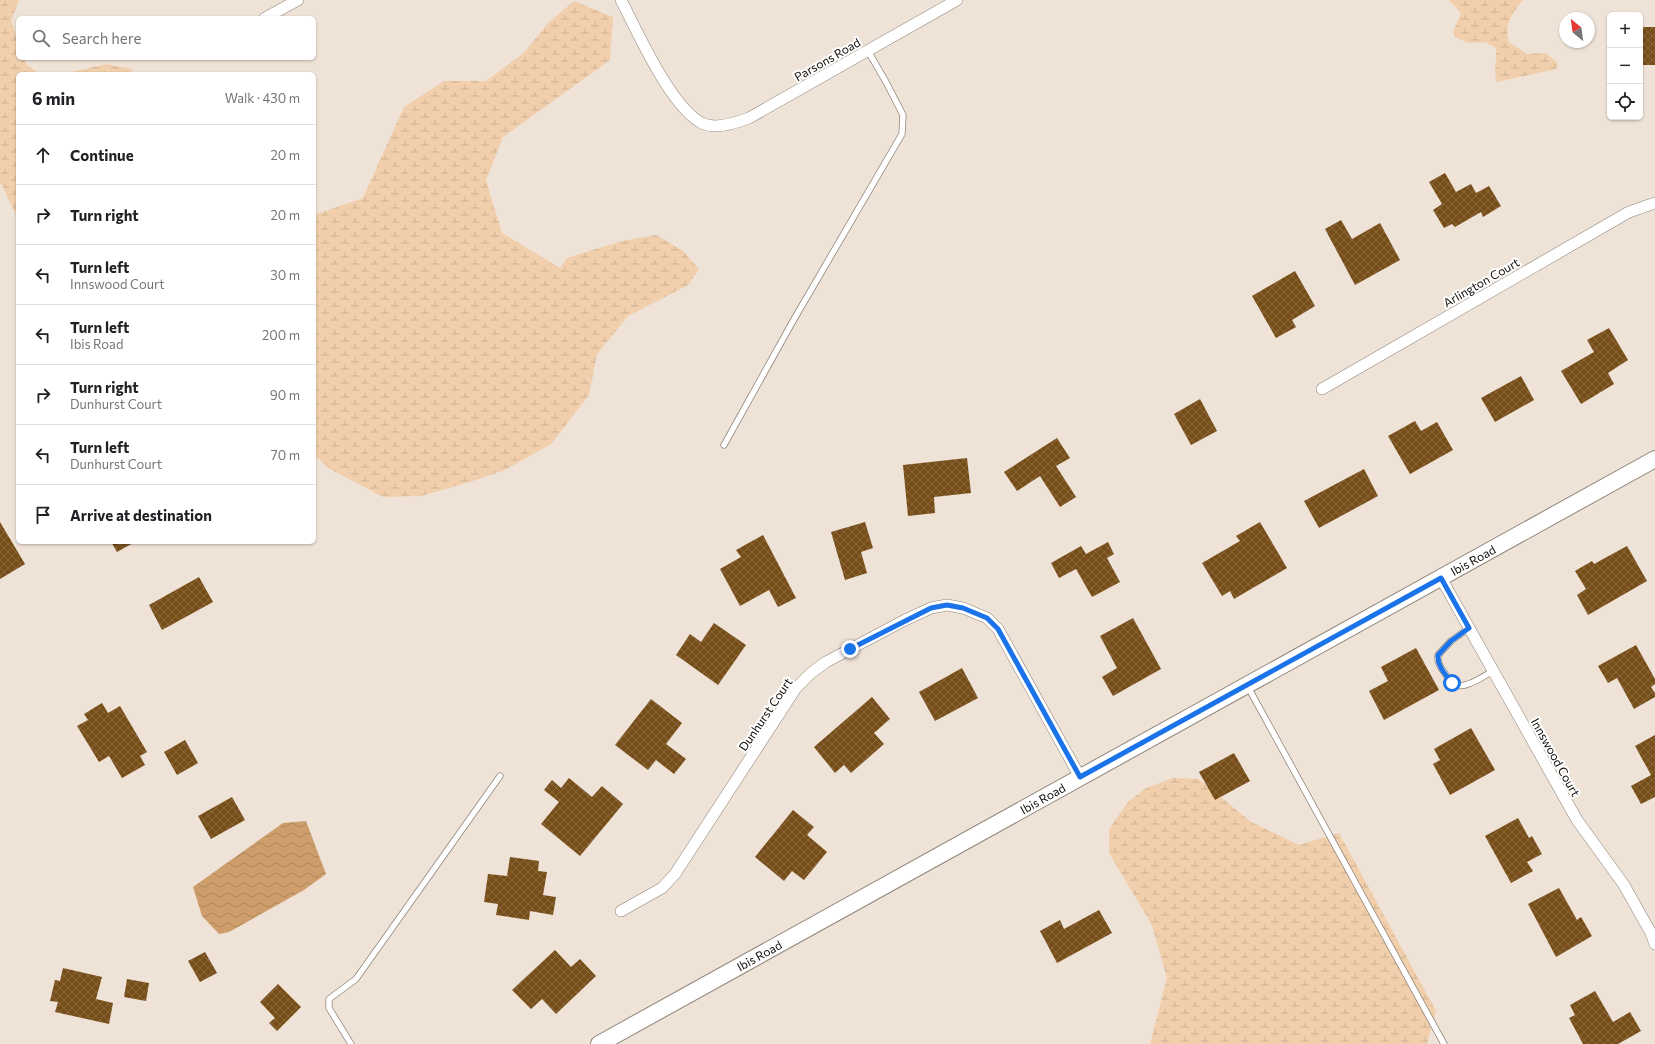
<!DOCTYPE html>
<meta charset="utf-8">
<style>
:root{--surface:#fff;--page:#f2f2f2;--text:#202124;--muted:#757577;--line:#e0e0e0}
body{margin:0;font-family:Commissioner,sans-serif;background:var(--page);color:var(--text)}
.controls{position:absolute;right:12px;top:12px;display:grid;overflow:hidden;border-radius:6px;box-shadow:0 1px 3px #0004}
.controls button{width:36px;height:36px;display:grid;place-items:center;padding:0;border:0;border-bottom:1px solid var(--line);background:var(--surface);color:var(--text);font:20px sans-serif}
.compass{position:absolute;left:1559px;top:12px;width:36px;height:36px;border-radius:50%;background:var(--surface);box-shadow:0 1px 3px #0004;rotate:331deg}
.stop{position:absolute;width:12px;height:12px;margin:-9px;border:3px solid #1a73e8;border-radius:50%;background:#fff}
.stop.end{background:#1a73e8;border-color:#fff;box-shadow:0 1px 4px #0008}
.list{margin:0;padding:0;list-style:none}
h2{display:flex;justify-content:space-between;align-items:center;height:52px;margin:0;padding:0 16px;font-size:17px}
h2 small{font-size:13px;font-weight:400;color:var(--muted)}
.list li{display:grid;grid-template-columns:26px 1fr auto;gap:12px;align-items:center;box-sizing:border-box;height:60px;padding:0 16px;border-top:1px solid var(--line)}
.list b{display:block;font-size:15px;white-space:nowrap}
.list p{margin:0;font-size:13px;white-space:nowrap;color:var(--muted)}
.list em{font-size:13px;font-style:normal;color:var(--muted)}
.icon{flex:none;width:22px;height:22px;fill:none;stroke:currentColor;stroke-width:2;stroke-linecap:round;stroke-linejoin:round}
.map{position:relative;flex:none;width:1655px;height:1044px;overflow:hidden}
.search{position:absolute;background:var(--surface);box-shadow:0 1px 3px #0004;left:16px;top:16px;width:300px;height:44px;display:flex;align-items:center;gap:10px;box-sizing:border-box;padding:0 14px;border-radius:6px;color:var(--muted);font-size:15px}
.panel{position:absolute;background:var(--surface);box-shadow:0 1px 3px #0004;left:16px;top:72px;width:300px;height:472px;border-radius:6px}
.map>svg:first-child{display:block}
.wetland{fill:url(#wetland-marsh)}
.water{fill:url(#water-waves)}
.building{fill:url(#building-cross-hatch)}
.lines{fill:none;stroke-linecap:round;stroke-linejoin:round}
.lane-casing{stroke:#8f8478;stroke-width:7}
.street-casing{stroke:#8f8478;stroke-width:12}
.secondary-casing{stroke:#8f8478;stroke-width:18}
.lane{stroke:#fff;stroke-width:5.5}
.street{stroke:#fff;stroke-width:11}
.secondary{stroke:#fff;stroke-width:16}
.route{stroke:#1a73e8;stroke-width:5}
.labels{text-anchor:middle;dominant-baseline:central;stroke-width:4;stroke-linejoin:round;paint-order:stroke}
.street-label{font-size:12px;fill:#110d09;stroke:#fff}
</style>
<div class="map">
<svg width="1655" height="1044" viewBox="0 0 1655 1044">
<defs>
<pattern id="wetland-marsh" width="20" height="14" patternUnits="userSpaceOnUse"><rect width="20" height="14" fill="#f1cfac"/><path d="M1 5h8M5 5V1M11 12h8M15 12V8" fill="none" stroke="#ceb193"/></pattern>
<pattern id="water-waves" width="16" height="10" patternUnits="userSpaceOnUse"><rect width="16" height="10" fill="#cd9e6c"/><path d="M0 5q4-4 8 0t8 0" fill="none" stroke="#af875c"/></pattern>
<pattern id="building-cross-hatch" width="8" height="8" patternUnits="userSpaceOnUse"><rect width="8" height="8" fill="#774d18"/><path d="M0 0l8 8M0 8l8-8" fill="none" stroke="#87673f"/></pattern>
</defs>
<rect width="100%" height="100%" fill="#efe2d6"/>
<path class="wetland" d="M0 0H19L11 21 18 41V58H24L26 64 39 74H18V220L2 185 0 184Z
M1449 0H1523C1512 14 1504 23 1509 42L1527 54 1546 53 1558 64 1556 69 1497 82C1493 71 1497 60 1496 48L1485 42 1468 43 1455 37 1453 32 1461 13Z
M574 1 613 17 610 60 503 137 486 180 502 233 560 268 567 258 622 241 656 235 683 251 699 269 688 285 628 316 597 354 589 395 551 444 505 470 470 482 421 496 383 497 330 469 314 455V215L363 198 404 107 444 81H486L524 53 548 23Z
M106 64 132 69V74H63Z
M1173 778 1199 779 1251 822 1299 845 1339 833 1436 1011 1427 1044H1150L1167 978 1152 925 1109 853V829L1128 802 1146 788Z"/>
<path class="water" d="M306 821 326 874 304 890 229 932 219 934 202 916 193 887 283 823Z"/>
<path class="building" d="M1640 27H1655V65H1640Z
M1445 173 1456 192 1471 184 1476 193 1489 186 1501 206 1483 217 1481 212 1455 227 1452 224 1444 228 1433 210 1442 204 1429 182Z
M1341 220 1352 239 1380 223 1400 260 1355 285 1325 229Z
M1295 271 1315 306 1292 320 1296 327 1276 338 1252 296Z
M1609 328 1628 360 1608 373 1614 384 1581 404 1561 371 1594 352 1587 340Z
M1521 376 1534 400 1495 422 1481 398Z
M1200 399 1217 431 1191 445 1174 414Z
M1415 421 1421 431 1437 422 1453 450 1410 474 1388 436Z
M1057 438 1070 458 1056 466 1076 497 1060 507 1040 476 1017 491 1004 472Z
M967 458 971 493 934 497 935 513 908 516 903 465Z
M1364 469 1378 496 1319 528 1304 501Z
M0 522 25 564 0 579Z
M865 522 873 548 861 552 867 573 845 580 831 532Z
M1260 522 1287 568 1234 599 1230 591 1222 596 1202 563 1240 541 1236 536Z
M763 535 796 598 778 607 769 590 740 606 720 569 741 557 736 550Z
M111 542H135L117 552Z
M1108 542 1114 554 1107 558 1120 582 1092 597 1076 569 1059 578 1051 563 1081 546 1086 554Z
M1627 546 1647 581 1588 615 1577 595 1586 589 1575 571 1592 561 1594 564Z
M199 577 213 602 162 630 149 605Z
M1133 618 1161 669 1113 696 1102 677 1117 668 1100 636Z
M714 623 746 645 718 685 676 655 690 634 701 642Z
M1636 645 1655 679V684L1651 687 1655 693V697L1634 709 1617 678 1608 683 1598 666Z
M1416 648 1439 690 1384 720 1369 691 1388 681 1381 667Z
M962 668 978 698 935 721 919 692Z
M872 697 890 719 874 733 884 744 851 773 844 765 835 773 814 747Z
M651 699 682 723 666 744 686 759 674 774 656 760 648 770 615 745Z
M102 703 108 713 120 706 147 752 140 756 145 765 122 778 109 756 99 762 77 726 88 720 84 714Z
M1471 728 1495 770 1450 795 1433 764 1440 760 1434 749Z
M1655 735V797L1641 804 1631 786 1651 775 1635 746Z
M185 740 198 763 177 775 164 752Z
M1234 753 1250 781 1215 800 1199 772Z
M569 778 592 797 602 786 623 804 580 856 541 824 559 802 544 790 552 780 561 788Z
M232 797 245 820 211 839 198 816Z
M793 810 814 827 807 835 827 852 804 880 792 871 784 881 755 857Z
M1518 818 1529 838 1532 836 1542 854 1527 862 1533 871 1511 883 1485 836Z
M510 857 539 861 538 871 547 872 543 895 556 897 553 915 530 911 529 920 496 915 498 904 484 902 488 874 507 876Z
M1559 888 1577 920 1581 917 1592 936 1556 957 1528 904Z
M1099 910 1112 933 1057 963 1040 931 1060 920 1064 929Z
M555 950 571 967 580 959 596 976 556 1014 542 999 531 1009 512 990Z
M205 952 217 973 200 982 188 961Z
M63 968 102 977 96 999 113 1003 109 1024 55 1012 58 1002 50 1001 55 980 60 981Z
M127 979 149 983 146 1001 124 997Z
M278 984 301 1007 277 1031 269 1023 275 1018 260 1002Z
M1595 991 1613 1022 1630 1012 1641 1031 1618 1044H1583L1569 1018 1575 1015 1570 1005Z"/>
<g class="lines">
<g class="lane-casing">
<path id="lane" d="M724 445 793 321 902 134 903 115 886 82 868 51
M1469 628 1451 641 1438 655C1437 662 1440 667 1444 672 1446 675 1449 680 1452 683 1462 692 1484 676 1493 671
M1248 687 1444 1044
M351 1044 329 1008V999L356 979 500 776"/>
</g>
<g class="street-casing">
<path id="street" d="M621 0C637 31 673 112 704 124 717 129 736 123 749 118L957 0
M265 18 298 0
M1322 389 1629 212 1655 203
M1441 578 1577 820 1624 885 1651 933 1655 944
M621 911 662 888 675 874 796 688 811 673 826 662 903 621 931 608 947 605 963 608 987 618 998 629 1080 777"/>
</g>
<g class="secondary-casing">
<g id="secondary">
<path id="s1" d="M599 1044 1655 459"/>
</g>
</g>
<use href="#lane" class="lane"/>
<use href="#street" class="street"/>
<use href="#secondary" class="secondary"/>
</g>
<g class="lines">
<path class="route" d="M850 649 931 608 947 605 963 608 987 618 998 629 1080 777 1441 578 1469 628 1451 641 1438 655C1437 666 1446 675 1452 683"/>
</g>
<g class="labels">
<g class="street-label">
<text transform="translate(827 59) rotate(-30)">Parsons Road</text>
<text transform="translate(1481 282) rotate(-30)">Arlington Court</text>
<text stroke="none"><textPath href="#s1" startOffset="999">Ibis Road</textPath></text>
<text transform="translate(765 714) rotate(-56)">Dunhurst Court</text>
<text transform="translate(1556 757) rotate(61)">Innswood Court</text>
<text stroke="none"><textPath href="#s1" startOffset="507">Ibis Road</textPath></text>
<text stroke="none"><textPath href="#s1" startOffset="183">Ibis Road</textPath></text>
</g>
</g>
</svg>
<div class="controls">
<button>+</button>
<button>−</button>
<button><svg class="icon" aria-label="locate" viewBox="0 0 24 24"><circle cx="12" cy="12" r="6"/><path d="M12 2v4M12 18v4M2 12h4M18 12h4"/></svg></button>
</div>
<svg class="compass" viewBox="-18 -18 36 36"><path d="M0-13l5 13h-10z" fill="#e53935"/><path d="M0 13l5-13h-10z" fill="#757577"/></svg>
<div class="stop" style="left:1452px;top:683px"></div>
<div class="stop end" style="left:850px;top:649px"></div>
<div class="search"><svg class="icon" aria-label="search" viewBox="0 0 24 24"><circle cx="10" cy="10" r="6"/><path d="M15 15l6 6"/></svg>Search here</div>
<section class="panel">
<h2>6 min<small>Walk · 430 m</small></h2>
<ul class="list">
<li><svg class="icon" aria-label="ahead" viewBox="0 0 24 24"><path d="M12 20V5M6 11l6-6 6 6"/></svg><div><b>Continue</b></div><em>20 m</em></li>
<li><svg class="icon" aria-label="right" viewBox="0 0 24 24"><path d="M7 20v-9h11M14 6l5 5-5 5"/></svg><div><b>Turn right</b></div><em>20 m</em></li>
<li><svg class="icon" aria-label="left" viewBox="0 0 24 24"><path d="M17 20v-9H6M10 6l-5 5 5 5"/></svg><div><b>Turn left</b><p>Innswood Court</p></div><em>30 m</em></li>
<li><svg class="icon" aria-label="left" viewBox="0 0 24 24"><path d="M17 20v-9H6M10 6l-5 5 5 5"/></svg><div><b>Turn left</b><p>Ibis Road</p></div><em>200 m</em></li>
<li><svg class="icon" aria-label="right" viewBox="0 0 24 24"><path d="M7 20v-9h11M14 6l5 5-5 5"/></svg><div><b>Turn right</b><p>Dunhurst Court</p></div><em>90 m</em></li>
<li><svg class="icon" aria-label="left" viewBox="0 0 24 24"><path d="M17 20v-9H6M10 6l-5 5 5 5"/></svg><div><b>Turn left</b><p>Dunhurst Court</p></div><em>70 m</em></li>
<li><svg class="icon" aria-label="arrive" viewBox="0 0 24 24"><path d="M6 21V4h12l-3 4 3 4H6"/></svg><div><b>Arrive at destination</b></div></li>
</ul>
</section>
</div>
